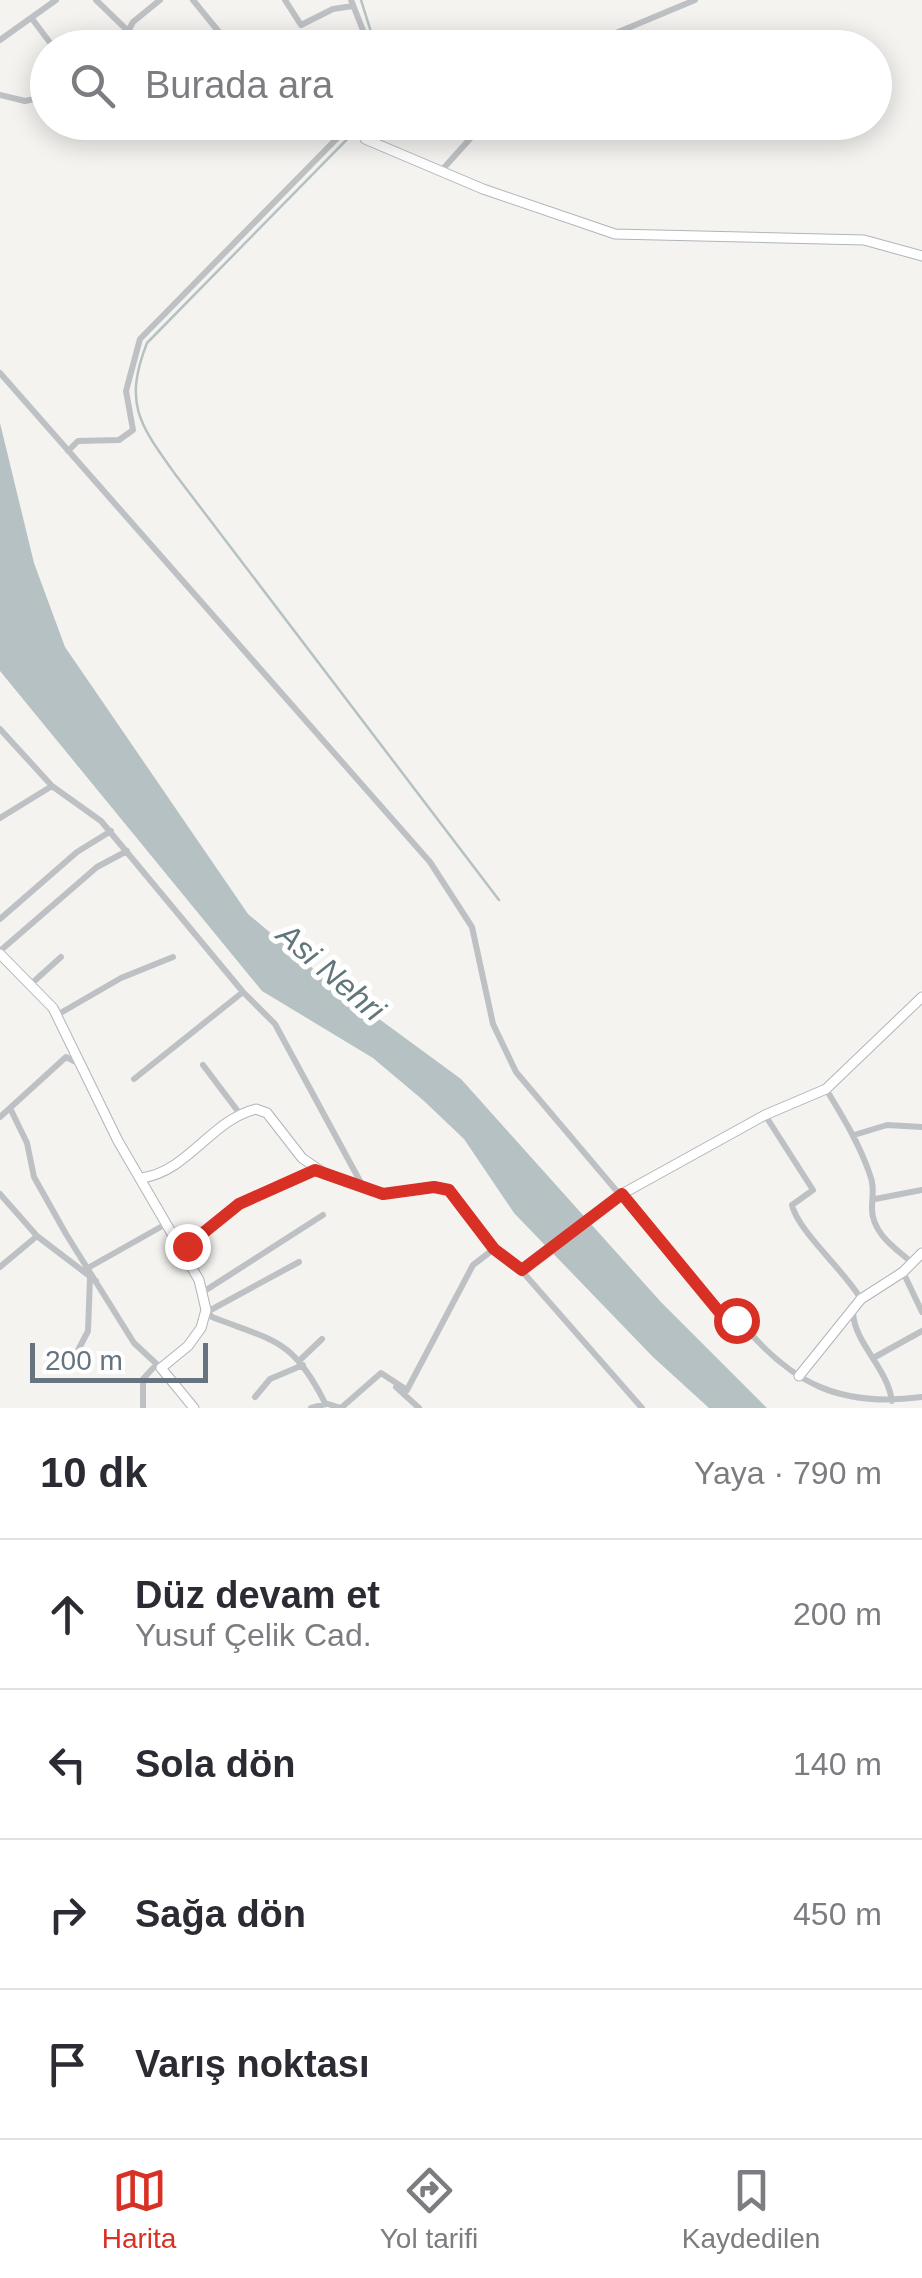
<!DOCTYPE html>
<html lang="tr">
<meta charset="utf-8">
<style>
:root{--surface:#fff;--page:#f2f2f3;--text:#2b2b33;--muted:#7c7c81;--line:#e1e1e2;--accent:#d93025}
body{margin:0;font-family:Arial,sans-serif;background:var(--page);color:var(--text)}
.scale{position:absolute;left:30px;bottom:25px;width:178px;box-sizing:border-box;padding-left:10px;border:5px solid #65747e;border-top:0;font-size:28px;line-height:35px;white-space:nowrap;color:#65747e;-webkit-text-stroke:8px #fff;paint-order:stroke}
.stop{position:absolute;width:30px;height:30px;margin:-22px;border:8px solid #d93025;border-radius:50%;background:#fff}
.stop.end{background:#d93025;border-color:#fff;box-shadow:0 2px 10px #0008}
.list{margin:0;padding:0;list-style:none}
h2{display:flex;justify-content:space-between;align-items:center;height:130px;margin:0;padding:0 40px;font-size:42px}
h2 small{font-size:32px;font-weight:400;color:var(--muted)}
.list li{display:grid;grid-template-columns:65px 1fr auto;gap:30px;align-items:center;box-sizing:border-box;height:150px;padding:0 40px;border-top:2px solid var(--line)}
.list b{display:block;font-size:38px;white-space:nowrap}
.list p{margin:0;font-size:32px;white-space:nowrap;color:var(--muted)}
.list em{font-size:32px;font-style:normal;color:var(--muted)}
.icon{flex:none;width:55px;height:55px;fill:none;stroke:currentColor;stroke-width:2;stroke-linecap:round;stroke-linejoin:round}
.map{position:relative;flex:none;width:922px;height:1408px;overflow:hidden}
.search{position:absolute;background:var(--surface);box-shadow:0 5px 25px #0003;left:30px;right:30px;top:30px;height:110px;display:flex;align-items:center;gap:25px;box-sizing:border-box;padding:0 35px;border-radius:55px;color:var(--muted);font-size:38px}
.sheet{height:730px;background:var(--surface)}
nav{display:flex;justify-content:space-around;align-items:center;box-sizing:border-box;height:140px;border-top:2px solid var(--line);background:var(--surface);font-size:28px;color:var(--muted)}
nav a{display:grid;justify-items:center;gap:5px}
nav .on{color:var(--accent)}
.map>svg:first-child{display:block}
.water{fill:#b6c1c4}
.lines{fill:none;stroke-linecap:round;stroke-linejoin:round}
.stream{stroke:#b6c1c4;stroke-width:2.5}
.secondary-casing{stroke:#b0b5b8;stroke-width:11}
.street{stroke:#bdc1c4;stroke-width:6}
.secondary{stroke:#fff;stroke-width:9}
.route{stroke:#d93025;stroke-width:12}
.labels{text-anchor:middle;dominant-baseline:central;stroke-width:10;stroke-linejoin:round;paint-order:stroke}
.water-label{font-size:32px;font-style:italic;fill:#61767b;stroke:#fff}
</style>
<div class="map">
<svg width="922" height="1408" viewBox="0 0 922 1408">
<rect width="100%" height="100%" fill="#f4f3f0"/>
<path class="water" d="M0 423 34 563 65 647 248 914 330 983 461 1079 660 1301 767 1408H709L653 1357 514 1213 464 1139 424 1101 373 1058 262 991 0 671Z"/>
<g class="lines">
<path class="stream" d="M361 0 376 48
M364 122 147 343C123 404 140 425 175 474L499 900"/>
<g class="secondary-casing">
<path id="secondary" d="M365 139 483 189 615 234 864 240 922 256
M0 954 53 1008 118 1141 199 1280 206 1310 201 1328 188 1346 161 1368 194 1408
M141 1178C188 1172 211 1120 256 1109L267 1113 302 1158 325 1174 383 1194 434 1187 449 1190 494 1249 521 1270 622 1194 765 1115 826 1089 922 997
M799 1376 861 1299 903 1272 922 1253"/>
</g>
<path class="street" d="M96 0 127 30
M193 0 232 48
M285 0 301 25 333 9 353 6
M351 0 370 48
M33 20 54 48
M0 40 56 0
M119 48 133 22 160 0
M580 48 695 0
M0 95 25 101 48 96
M331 122 365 139
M442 170 485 122
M0 373 430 862 472 927 493 1024 516 1072 725 1319 739 1320C791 1384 840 1408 922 1397
M68 451 78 441 119 440 133 430 126 391 140 339 353 122
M0 729 52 786 101 821 243 992 275 1024 361 1183
M0 818 52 786
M0 919 77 852 111 831
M0 951 97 867 127 851
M31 984 61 957
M57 1015 121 978 173 957
M203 1065 240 1114
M134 1079 243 992
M826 1089C842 1116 858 1141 869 1172 875 1187 872 1195 872 1209 872 1234 898 1250 911 1262
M10 1108 27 1143 34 1177 66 1234 134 1343 161 1368
M765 1115 813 1190 792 1205C798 1231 843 1269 861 1299
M0 1117 66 1057 80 1064
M854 1135 887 1125 922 1127
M0 1194 37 1236
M875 1199 922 1190
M182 1249 239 1204 315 1170
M0 1267 37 1236 96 1281
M86 1269 166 1224
M521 1270 642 1408
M903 1272 922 1312
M203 1292 323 1215
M206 1310 212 1317C274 1341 293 1339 325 1403L341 1408 381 1373 407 1390 473 1265 494 1249
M207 1312 299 1262
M853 1313C855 1344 887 1367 892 1401
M875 1357 922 1331
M73 1360 88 1331 90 1278
M300 1360 322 1339
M396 1387 419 1408
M255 1397 270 1379 303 1365
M143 1408V1379L155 1366
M311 1408 326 1404"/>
<use href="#secondary" class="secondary"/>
</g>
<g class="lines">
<path class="route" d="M187 1246 239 1204 315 1170 383 1194 434 1187 449 1190 494 1249 522 1270 622 1194 725 1319 736 1320"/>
</g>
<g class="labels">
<g class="water-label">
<text transform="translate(331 972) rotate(41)">Asi Nehri</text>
</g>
</g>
</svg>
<div class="scale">200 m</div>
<div class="stop" style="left:736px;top:1320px"></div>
<div class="stop end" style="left:187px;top:1246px"></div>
<div class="search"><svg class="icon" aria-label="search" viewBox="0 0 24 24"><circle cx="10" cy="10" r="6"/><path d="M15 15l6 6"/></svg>Burada ara</div>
</div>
<section class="sheet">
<h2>10 dk<small>Yaya · 790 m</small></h2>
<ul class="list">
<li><svg class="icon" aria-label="ahead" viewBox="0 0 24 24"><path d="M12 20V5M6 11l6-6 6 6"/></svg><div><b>Düz devam et</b><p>Yusuf Çelik Cad.</p></div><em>200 m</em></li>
<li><svg class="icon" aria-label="left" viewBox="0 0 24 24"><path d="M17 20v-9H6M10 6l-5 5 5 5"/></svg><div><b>Sola dön</b></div><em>140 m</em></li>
<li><svg class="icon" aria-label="right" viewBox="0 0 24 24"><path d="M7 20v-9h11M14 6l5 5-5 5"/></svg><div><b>Sağa dön</b></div><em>450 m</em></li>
<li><svg class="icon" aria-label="arrive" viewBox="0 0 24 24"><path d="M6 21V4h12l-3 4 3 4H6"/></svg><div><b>Varış noktası</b></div></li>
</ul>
</section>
<nav>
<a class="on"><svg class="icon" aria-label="map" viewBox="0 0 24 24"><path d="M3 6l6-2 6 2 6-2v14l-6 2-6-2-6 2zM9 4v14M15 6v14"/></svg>Harita</a>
<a><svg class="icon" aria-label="directions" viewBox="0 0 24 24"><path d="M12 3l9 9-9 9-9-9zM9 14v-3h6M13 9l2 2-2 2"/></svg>Yol tarifi</a>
<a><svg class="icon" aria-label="saved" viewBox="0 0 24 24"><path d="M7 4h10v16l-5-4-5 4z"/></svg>Kaydedilen</a>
</nav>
